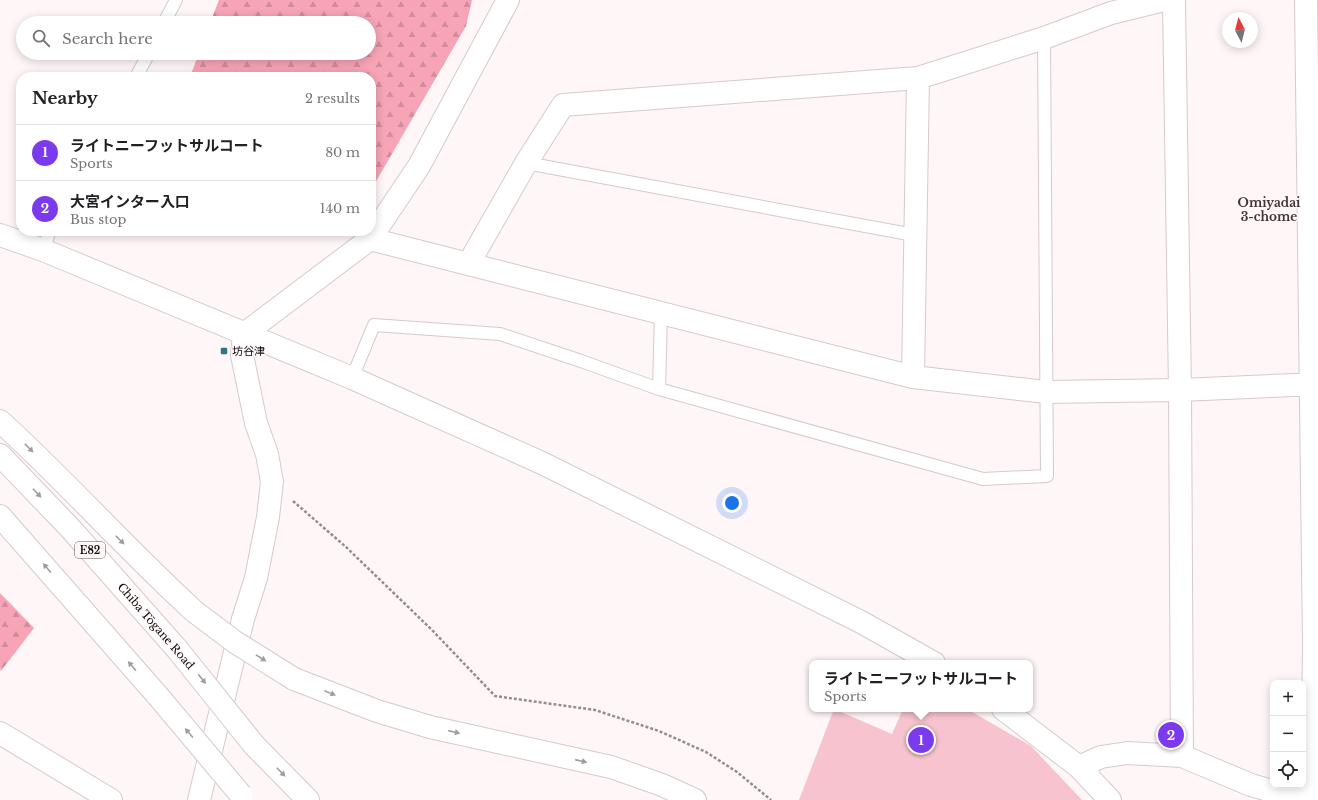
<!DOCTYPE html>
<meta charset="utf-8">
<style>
:root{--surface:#fff;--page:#f6f6f6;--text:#202124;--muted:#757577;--line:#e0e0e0;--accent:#7c3aed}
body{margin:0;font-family:"Libre Baskerville","Noto Sans JP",serif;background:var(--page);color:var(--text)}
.controls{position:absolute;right:12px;bottom:12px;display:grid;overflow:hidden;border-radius:8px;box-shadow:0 2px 10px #0003}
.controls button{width:36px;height:36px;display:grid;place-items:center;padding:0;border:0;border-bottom:1px solid var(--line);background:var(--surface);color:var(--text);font:20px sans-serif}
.compass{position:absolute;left:1222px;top:12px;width:36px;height:36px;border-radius:50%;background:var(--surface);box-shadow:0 2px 10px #0003;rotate:353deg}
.you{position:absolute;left:732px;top:503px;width:14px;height:14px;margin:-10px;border:3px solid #fff;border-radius:50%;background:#1a73e8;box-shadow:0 0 0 6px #1a73e833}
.badge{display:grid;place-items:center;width:26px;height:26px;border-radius:50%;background:var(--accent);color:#fff;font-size:13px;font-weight:700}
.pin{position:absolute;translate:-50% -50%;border:2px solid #fff;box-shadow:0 1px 4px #0006}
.popup{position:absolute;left:809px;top:660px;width:224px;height:52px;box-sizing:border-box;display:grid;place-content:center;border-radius:8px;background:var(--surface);filter:drop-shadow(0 1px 3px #0005);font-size:13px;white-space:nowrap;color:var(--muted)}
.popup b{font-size:15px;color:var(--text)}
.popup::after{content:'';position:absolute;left:50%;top:100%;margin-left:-8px;border:8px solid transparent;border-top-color:var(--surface)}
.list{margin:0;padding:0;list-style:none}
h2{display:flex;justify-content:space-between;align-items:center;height:52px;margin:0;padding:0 16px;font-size:17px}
h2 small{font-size:13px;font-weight:400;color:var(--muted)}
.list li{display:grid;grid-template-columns:26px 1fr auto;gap:12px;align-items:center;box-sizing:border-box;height:56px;padding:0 16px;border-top:1px solid var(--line)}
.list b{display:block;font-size:15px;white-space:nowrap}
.list p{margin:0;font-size:13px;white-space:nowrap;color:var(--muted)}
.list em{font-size:13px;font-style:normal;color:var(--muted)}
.icon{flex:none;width:22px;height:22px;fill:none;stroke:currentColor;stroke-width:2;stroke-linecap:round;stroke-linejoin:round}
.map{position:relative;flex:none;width:1318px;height:800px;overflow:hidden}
.search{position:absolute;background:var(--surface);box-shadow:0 2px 10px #0003;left:16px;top:16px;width:360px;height:44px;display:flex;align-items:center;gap:10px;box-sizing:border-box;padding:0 14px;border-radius:22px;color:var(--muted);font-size:15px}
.panel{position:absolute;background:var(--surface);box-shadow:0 2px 10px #0003;left:16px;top:72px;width:360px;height:164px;border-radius:16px}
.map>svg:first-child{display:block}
.forest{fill:url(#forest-firs)}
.pitch{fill:#f7c3ce}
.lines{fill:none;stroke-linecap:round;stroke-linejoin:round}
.service-casing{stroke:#d6c9cb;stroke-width:14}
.minor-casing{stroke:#d6c9cb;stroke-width:24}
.tertiary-casing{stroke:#d6c9cb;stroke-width:24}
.motorway-casing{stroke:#d6c9cb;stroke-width:24}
.path{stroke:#948d8e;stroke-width:2.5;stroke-dasharray:3 2;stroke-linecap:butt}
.service{stroke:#fff;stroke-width:12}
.minor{stroke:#fff;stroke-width:22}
.tertiary{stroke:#fff;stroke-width:22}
.motorway{stroke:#fff;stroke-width:22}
.motorway-bridge-casing{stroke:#d6c9cb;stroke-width:24;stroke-linecap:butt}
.motorway-bridge{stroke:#fff;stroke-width:22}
.oneway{fill:#9f9d9d}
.poi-dot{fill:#2f7682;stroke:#fff6f8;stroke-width:1.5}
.labels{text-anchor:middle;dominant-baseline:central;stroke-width:3;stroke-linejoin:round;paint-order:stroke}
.shield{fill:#fff6f8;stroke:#575252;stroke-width:1}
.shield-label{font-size:10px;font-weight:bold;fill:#0f0b0b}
.poi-label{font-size:11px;fill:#0f0b0b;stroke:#fff6f8;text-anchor:start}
.street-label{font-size:11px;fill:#0f0b0b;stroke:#fff6f8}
.neighbourhood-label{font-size:12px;font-weight:bold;fill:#3f3436;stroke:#fff6f8}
</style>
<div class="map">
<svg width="1318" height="800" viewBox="0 0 1318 800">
<defs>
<pattern id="forest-firs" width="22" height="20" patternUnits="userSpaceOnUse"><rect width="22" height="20" fill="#f6a4b6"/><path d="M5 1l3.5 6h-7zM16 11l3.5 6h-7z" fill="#d28c9b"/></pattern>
</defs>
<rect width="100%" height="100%" fill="#fff6f8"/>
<path class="forest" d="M219 0H472L466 26 371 190V77H190L199 53H369V23H210Z
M0 593 34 628 1 671 0 669Z"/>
<path class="pitch" d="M834 709 892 734 903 709H967L1031 746 1082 800H799Z"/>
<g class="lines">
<g class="service-casing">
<path id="service" d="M164 23 176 0
M136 77 149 53
M526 163 914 235
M43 250 50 231
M352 378 374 325 500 334 581 361 659 389 983 479 1047 476 1044 38
M659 389 661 313"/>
</g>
<g class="minor-casing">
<path id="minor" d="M1174 0 1180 390 1182 756
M1306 0 1314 645 1312 800
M370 239 913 377 1046 392 1180 390 1318 384
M469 263 526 163 563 105 918 78 1044 38 1111 13 1164 0
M913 377 918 78
M0 733 111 800
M199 800 243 619 256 578 268 517 272 482 267 454 256 423 242 355 244 334 370 239 419 166 508 0"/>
</g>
<g class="tertiary-casing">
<path id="tertiary" d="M0 235 43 250 352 378 542 463 861 622 934 663
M1003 709 1079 767 1110 800
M1079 767 1101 757 1127 753 1182 756 1251 785 1303 800"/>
</g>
<g class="motorway-casing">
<path id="motorway" d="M0 421C67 482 128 551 195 612
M0 455 71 529 177 649
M0 516 158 696
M294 679 377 711 430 727 611 767 662 785 695 800
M254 745 308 800"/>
</g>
<path class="path" d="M293 501 346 547 431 629 495 696 595 710 659 731 706 752 737 772 771 800"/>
<use href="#service" class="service"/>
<use href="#minor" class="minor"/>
<use href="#tertiary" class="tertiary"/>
<use href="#motorway" class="motorway"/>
<g class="motorway-bridge-casing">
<path id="motorway-bridge" d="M195 612 235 642 294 679
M177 649 254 745
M158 696 241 795"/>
</g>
<use href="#motorway-bridge" class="motorway-bridge"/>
</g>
<defs><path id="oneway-solid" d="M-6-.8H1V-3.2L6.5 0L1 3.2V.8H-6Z"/></defs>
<g class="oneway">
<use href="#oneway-solid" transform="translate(29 448) rotate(45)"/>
<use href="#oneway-solid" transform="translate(37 493) rotate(46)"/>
<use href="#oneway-solid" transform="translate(120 540) rotate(45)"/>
<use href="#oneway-solid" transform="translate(47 568) rotate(-131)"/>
<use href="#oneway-solid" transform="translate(261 658) rotate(32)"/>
<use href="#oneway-solid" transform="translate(132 666) rotate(-131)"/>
<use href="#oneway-solid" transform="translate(202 679) rotate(51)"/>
<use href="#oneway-solid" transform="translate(330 693) rotate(22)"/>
<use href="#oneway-solid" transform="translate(454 732) rotate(13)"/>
<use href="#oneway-solid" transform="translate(189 733) rotate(-130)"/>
<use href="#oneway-solid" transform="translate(581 761) rotate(13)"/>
<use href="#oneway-solid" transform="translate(281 772) rotate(46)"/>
</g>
<rect class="poi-dot" x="220" y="347" width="8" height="8" rx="2"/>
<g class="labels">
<rect class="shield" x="75" y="542" width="30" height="16" rx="3"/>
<g class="shield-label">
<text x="90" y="550">E82</text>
</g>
<g class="poi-label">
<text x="232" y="351">坊谷津</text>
</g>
<g class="street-label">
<text transform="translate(156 626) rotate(49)">Chiba Tōgane Road</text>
</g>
<g class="neighbourhood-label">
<text x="1269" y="202">Omiyadai<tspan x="1269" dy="14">3-chome</tspan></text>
</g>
</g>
</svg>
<div class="controls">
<button>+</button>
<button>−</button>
<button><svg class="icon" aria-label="locate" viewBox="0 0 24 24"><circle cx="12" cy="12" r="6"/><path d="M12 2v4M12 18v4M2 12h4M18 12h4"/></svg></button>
</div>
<svg class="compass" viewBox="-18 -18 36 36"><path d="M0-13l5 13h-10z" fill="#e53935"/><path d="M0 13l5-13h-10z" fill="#757577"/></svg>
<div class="you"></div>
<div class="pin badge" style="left:921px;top:740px">1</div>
<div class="popup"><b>ライトニーフットサルコート</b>Sports</div>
<div class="pin badge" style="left:1171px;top:735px">2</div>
<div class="search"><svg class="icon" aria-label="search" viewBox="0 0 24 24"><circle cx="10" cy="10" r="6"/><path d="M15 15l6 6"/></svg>Search here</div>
<section class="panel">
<h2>Nearby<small>2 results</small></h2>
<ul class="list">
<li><span class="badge">1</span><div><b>ライトニーフットサルコート</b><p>Sports</p></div><em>80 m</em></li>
<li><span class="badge">2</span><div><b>大宮インター入口</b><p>Bus stop</p></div><em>140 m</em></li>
</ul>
</section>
</div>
